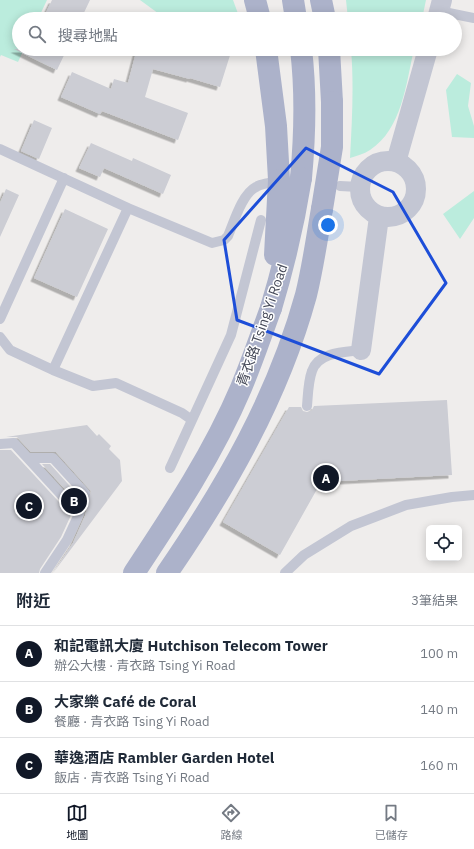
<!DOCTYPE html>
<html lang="zh-TW">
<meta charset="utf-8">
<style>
:root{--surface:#fff;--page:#f6f6f7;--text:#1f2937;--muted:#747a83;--line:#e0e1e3;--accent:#111827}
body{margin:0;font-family:"IBM Plex Sans","Noto Sans TC",sans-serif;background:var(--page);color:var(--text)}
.controls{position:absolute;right:12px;bottom:12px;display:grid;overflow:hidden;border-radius:6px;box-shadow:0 2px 10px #0003}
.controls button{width:36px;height:36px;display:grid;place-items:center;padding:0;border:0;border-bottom:1px solid var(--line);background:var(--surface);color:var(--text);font:20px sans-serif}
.you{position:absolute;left:328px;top:225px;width:14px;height:14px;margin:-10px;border:3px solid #fff;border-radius:50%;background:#1a73e8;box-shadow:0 0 0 6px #1a73e833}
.badge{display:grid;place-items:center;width:26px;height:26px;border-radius:50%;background:var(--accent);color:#fff;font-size:13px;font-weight:700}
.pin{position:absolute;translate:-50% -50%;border:2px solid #fff;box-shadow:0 1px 4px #0006}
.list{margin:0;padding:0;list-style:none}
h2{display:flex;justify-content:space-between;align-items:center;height:52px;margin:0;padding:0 16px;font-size:17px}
h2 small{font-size:13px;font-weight:400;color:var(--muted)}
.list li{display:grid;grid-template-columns:26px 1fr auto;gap:12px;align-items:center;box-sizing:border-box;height:56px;padding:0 16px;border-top:1px solid var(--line)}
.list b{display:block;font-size:15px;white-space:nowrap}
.list p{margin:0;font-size:13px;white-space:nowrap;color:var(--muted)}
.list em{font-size:13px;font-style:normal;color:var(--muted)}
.icon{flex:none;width:22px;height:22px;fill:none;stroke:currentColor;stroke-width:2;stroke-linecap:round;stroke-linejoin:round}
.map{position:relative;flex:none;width:474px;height:573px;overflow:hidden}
.search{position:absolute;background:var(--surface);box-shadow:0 2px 10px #0003;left:12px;right:12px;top:12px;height:44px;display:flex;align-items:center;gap:10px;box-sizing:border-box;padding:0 14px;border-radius:22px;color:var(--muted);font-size:15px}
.sheet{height:220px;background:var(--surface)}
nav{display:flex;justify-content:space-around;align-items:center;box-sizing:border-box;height:56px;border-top:1px solid var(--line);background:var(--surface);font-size:11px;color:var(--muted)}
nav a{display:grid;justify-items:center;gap:2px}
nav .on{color:var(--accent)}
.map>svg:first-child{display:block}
.green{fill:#bbecdd}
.building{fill:#cccdd4;filter:url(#shadow)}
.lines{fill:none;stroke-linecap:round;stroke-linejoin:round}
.lane{stroke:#c3c6d3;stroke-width:10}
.street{stroke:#c3c6d3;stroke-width:20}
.primary{stroke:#acb2ca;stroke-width:22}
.primary-bridge{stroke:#acb2ca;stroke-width:22}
.marked{fill:none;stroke:#1d4ed8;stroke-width:3;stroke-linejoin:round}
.labels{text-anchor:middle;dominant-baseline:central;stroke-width:3;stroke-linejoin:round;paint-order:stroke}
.street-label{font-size:14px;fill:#454958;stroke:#fff}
</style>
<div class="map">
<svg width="474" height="573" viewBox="0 0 474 573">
<defs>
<filter id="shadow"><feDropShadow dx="-3.5" dy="3.5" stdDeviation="0" flood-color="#0004"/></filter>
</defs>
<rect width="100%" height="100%" fill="#efedec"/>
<path class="green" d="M0 0H47L38 19H19V49H24L18 62 1 55 0 57Z
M140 0H233L240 19H166Z
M346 0H426L422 19H348Z
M351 49H414C406 84 402 129 370 150 364 154 356 156 350 158 352 121 354 85 351 49Z
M457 74 471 83 468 106 474 126V138L452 137 446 90Z
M474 191V218L460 239 443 214Z"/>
<path class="building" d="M52 0H90L81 19H43Z
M14 49H67L57 70Z
M137 49H232L220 87 190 78V79L153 69 145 97 188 113 178 140 102 111 100 114 61 97 72 72 111 89 114 79 128 83Z
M34 120 52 128 39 159 21 151Z
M91 143 132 161 133 158 171 175 163 194 104 168 100 177 79 168Z
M6 189 19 195 0 237V203Z
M65 209 108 229 77 297 34 278Z
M447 400 452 475 321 482 280 555 223 522 289 407H301L303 411 307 412 312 410 314 406Z
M87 425 97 436 99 434 111 446 109 449 120 460 122 481 53 573 73 543 85 516 91 491 56 452H31L17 437H6Z
M0 450H11L71 515 61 537 40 569 39 573H0Z
M42 464H50L78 495 76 501Z"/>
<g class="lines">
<path class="lane" d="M439 11 474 18
M0 149 128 208 212 243 224 240 228 236C234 222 242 194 256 187 259 185 264 184 268 183
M340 186 359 187
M0 319 64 178
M0 337 10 350 53 370 93 386 116 383 182 413 192 420
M53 370 128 208
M307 406C308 395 308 382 312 371 318 352 344 352 361 350
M0 444 14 443 79 514 67 540 45 573
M28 458H53L85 493 79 514
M170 468 231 335 261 220
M285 573 304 555 351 526 406 505 452 497 474 495"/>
<path class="street" d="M437 19 442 0
M360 189a28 28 0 1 1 56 0a28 28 0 1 1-56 0Z
M396 162 428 49
M361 350 379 217"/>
<path class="primary" d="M255 0 260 19
M293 0 296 19
M321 0 325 19
M266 49 276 126 279 180
M329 49 332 102
M301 178C305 135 306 91 301 49
M134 573C173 514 213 454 241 388 252 362 261 335 271 308
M167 573C226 487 278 397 306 295 313 267 317 237 322 209"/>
<path class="primary-bridge" d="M322 209 332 147V102
M275 255 279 180
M271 308C284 265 294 222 301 178"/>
</g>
<path class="marked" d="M306 148 393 192 446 283 379 374 237 320 224 240Z"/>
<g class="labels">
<g class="street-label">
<text transform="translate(262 325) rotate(-71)">青衣路 Tsing Yi Road</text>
</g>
</g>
</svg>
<div class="controls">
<button><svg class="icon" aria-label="locate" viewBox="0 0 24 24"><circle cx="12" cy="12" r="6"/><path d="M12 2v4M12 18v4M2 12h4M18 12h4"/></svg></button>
</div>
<div class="you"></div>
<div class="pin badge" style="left:326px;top:478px">A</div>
<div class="pin badge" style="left:74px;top:501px">B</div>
<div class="pin badge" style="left:29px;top:506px">C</div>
<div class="search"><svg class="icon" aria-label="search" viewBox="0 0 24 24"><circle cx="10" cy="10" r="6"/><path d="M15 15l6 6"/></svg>搜尋地點</div>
</div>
<section class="sheet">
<h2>附近<small>3筆結果</small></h2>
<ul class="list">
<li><span class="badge">A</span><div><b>和記電訊大廈 Hutchison Telecom Tower</b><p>辦公大樓 · 青衣路 Tsing Yi Road</p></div><em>100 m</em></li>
<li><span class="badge">B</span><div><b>大家樂 Café de Coral</b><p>餐廳 · 青衣路 Tsing Yi Road</p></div><em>140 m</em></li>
<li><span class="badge">C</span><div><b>華逸酒店 Rambler Garden Hotel</b><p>飯店 · 青衣路 Tsing Yi Road</p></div><em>160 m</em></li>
</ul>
</section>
<nav>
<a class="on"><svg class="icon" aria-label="map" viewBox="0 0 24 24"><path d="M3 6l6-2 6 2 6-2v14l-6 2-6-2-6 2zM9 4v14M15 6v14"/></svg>地圖</a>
<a><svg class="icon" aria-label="directions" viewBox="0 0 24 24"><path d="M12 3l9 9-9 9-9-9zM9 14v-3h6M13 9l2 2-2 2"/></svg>路線</a>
<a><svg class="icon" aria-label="saved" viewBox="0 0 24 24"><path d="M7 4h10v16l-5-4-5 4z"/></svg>已儲存</a>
</nav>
